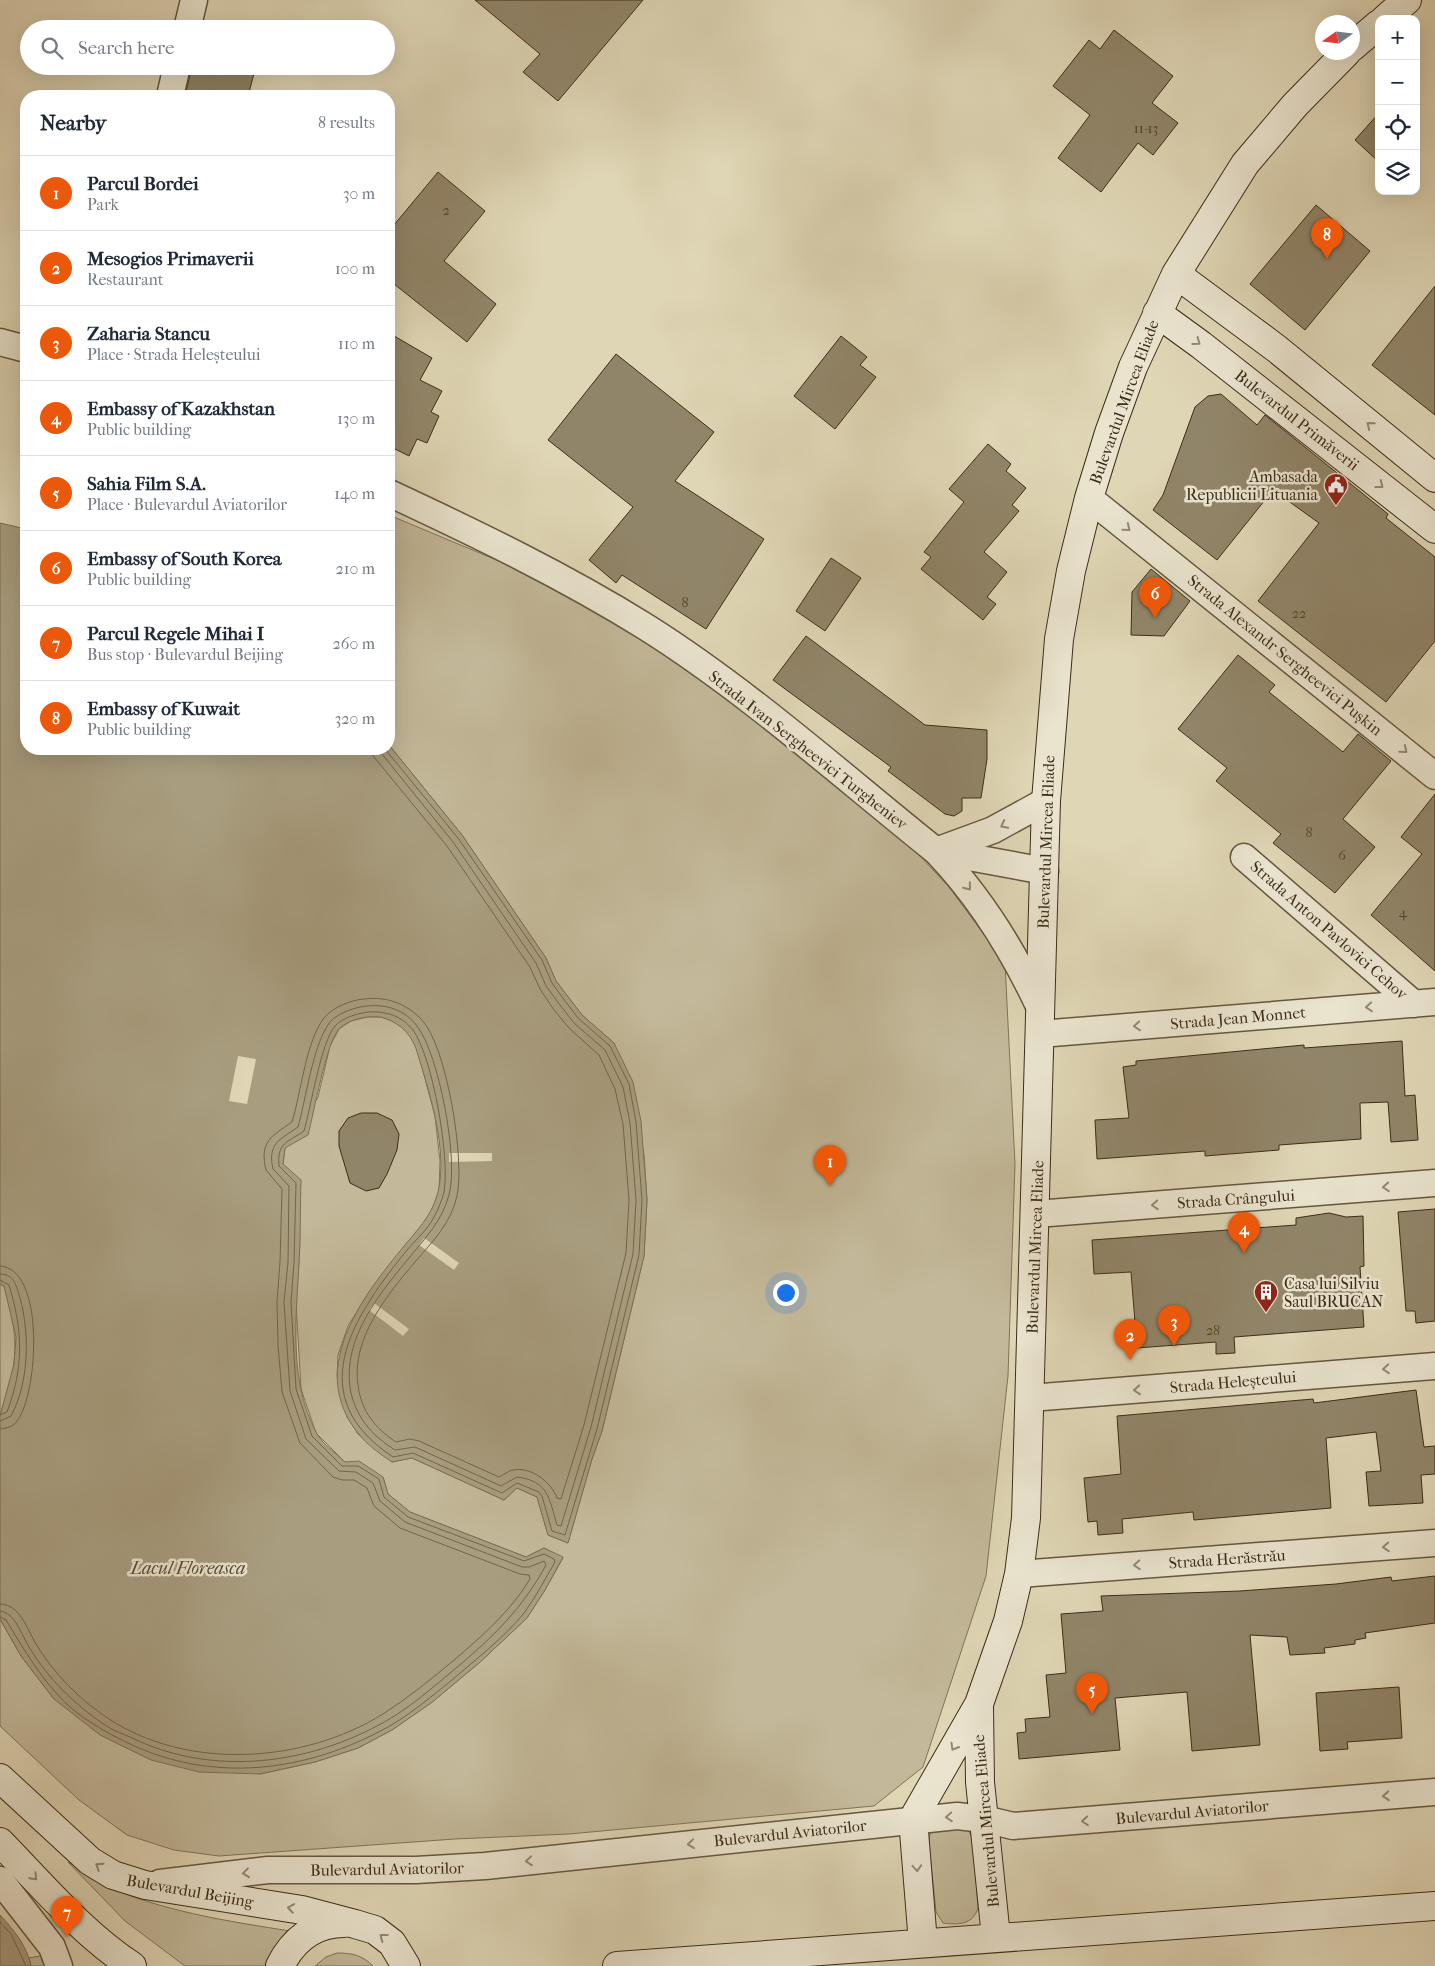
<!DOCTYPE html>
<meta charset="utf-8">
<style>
:root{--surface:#fff;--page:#f2f2f3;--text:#1f2937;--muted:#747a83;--line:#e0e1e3;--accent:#ea580c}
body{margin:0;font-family:"IM FELL French Canon",serif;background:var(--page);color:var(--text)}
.controls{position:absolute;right:15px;top:15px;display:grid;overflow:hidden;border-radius:10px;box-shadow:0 5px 20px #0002}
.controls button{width:45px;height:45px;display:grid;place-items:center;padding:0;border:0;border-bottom:1px solid var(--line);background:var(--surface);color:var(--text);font:25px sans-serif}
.compass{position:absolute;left:1315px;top:15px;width:45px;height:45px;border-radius:50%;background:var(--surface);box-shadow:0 5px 20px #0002;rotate:256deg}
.you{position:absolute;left:785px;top:1292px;width:18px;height:18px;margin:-12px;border:4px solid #fff;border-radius:50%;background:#1a73e8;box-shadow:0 0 0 8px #1a73e833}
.badge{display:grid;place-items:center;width:32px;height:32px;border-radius:50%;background:var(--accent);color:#fff;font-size:16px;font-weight:700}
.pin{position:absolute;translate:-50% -41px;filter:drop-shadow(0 1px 2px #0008)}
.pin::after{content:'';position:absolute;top:26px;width:18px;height:15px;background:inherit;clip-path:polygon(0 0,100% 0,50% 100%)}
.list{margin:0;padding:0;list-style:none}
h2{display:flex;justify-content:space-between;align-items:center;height:65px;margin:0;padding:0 20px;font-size:21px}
h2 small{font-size:16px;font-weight:400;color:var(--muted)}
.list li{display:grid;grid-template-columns:32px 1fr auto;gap:15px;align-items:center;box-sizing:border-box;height:75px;padding:0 20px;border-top:1px solid var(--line)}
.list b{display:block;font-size:19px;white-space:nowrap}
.list p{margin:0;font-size:16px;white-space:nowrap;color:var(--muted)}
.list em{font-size:16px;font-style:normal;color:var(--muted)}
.icon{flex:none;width:28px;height:28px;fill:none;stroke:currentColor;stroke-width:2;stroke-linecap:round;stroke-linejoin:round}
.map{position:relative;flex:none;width:1435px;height:1966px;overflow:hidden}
.search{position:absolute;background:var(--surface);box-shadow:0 5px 20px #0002;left:20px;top:20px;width:375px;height:55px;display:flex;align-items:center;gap:12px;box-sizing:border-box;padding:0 18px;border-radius:28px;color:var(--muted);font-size:19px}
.panel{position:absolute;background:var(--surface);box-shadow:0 5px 20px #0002;left:20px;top:90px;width:375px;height:665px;border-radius:20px}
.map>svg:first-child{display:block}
.green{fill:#c3b99a;stroke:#807358}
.water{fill:#a89d7f;stroke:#7d7055}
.pier{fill:#dfd6b5}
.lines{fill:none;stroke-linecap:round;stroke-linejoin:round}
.shore{stroke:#72654b;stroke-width:1}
.building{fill:#918569;stroke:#3d2d17}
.street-casing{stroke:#66573e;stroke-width:29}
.secondary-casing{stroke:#3d2d17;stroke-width:30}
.street{stroke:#eae4cf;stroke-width:26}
.secondary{stroke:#eae4cf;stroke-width:28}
.oneway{stroke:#948873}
.labels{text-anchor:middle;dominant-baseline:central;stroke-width:5;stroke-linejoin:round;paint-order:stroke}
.number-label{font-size:14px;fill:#52432c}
.street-label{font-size:16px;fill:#3d2d17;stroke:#eae4cf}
.poi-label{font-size:16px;fill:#3d2d17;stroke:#eae4cf;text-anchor:end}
.water-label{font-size:18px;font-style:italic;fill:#584931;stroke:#eae4cf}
</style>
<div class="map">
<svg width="1435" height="1966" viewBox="0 0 1435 1966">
<rect width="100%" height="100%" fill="#dfd6b5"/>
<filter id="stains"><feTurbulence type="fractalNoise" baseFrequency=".004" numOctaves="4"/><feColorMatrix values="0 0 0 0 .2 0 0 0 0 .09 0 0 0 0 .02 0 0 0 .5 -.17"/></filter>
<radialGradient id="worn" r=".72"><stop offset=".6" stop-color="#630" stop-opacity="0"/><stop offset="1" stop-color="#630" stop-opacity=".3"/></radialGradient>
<path class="green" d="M389 515 549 582 667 650 889 823 949 887 1005 963 1015 1164 1008 1376 986 1576 923 1767 874 1806 569 1834 455 1839 219 1856 174 1850 127 1835 79 1800 0 1726V1619L21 1656 54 1699 260 1774 315 1762 358 1748 392 1730 431 1703 479 1663 527 1618 545 1590 563 1558 544 1548 526 1557 410 1512 388 1494 383 1477 345 1462 316 1433 301 1389 296 1303 299 1262V1228L283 1164 285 1148 318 1097 330 1046 339 1029 351 1021 367 1017H381L396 1022 409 1033 417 1049 435 1116 440 1161 439 1191 430 1215 369 1292 348 1326 338 1355 337 1376 347 1417 358 1434 392 1462 412 1458 504 1500 517 1488 537 1497 548 1535 568 1543 592 1459 602 1431 644 1256 647 1200 644 1154 614 1043 582 1015 556 981 546 958 462 835 389 745Z
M0 1284 4 1286C20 1339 18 1364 0 1416Z
M938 1828 968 1829 973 1840 978 1908C973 1925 958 1925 943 1923L936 1912 929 1843 930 1834Z
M68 1862C84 1871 101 1884 118 1891 173 1913 233 1922 290 1931L267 1966H185L125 1921Z
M61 1952 70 1966H31L29 1958Z
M337 1953C352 1953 362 1955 373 1966H315L326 1957Z"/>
<path class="water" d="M0 523 26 529V749H389V745L462 835 546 958 556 981 582 1015 614 1043 633 1082 641 1121 647 1200 644 1256 602 1431 592 1459 568 1543 548 1535 537 1497 517 1488 504 1500 412 1458 392 1462C380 1454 367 1445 358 1433 308 1371 359 1301 400 1251 415 1232 432 1217 438 1192 448 1151 430 1094 418 1055 413 1036 402 1024 384 1018 371 1014 347 1019 338 1030 326 1045 314 1112 308 1135L285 1148 283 1164 301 1180C300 1208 301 1236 299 1264 296 1318 289 1382 316 1432 321 1443 336 1453 345 1462L359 1461 383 1477 388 1494 410 1512 526 1557 544 1548 563 1557 545 1590 527 1618 479 1663 431 1703 392 1730 358 1748 315 1762 260 1774 199 1772 151 1760 100 1735 54 1699 21 1656 0 1619V1416L14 1364 16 1337 4 1286 0 1284Z
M0 1915C14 1930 27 1946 31 1966H0Z"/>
<path class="pier" d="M238 1056 256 1059 247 1104 229 1101Z
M449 1153H492V1161L449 1162Z
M424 1238 459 1263 454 1270 419 1245Z
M374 1303 409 1329 403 1336 369 1310Z"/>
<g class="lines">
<path class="shore" d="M0 1266C46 1268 38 1395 17 1421 13 1427 7 1428 0 1429
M0 1274C15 1274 16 1286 20 1298 30 1334 29 1383 11 1416L0 1421
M0 1280 9 1285C23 1331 24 1367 7 1412L0 1415
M0 1604C20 1604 27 1629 36 1644 54 1674 80 1700 109 1719 189 1771 304 1763 383 1714 408 1698 430 1680 453 1661 481 1637 511 1611 530 1579L529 1575 520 1574 400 1528 374 1506 367 1488 354 1480H342L333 1477 300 1443 282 1392 278 1345 277 1302 280 1262 282 1189 266 1170C259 1141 272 1136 292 1122 301 1093 306 1041 324 1018 333 1007 351 1000 364 999 387 996 407 1004 422 1020 447 1047 465 1160 457 1196 451 1223 433 1241 415 1262 387 1295 351 1339 358 1385 361 1411 375 1428 396 1442L410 1439 419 1441 499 1477C504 1475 508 1471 513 1470 531 1466 552 1483 557 1498L561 1499 584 1425 626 1253 629 1200 623 1124 615 1089 599 1055 569 1028 554 1010 540 989 530 967 447 846 374 757 370 749
M0 1611C15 1612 22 1636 29 1647 48 1679 75 1705 105 1725 113 1731 124 1734 132 1738 213 1777 309 1765 386 1721 411 1707 433 1687 455 1669 494 1636 522 1609 546 1565L544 1561 529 1567H522L405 1522 380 1501 373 1483 356 1472 339 1471 306 1439 290 1391 284 1302 288 1262 289 1186 273 1169C267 1143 281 1139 298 1127 306 1099 313 1044 330 1022 338 1013 355 1007 367 1006 387 1004 405 1010 417 1026 439 1054 459 1161 449 1195 442 1221 426 1237 409 1258 379 1294 343 1338 350 1388 355 1416 371 1435 395 1450L415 1447 501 1486 517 1477C549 1481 549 1499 557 1525L561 1526 591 1427 633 1254 636 1200 630 1123 623 1087 605 1050 574 1023 560 1005 546 986 536 963 453 842 378 749
M0 1617 6 1620C22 1646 37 1672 57 1694 75 1715 103 1731 128 1743 213 1784 307 1772 388 1727 411 1714 432 1696 452 1680 475 1660 505 1637 524 1613 536 1597 545 1579 555 1562L554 1559 544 1554 524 1561 408 1517 384 1497 379 1479 358 1466H342L312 1436 296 1389 291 1302 294 1262 296 1183 279 1166C277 1142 287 1143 304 1131 311 1107 321 1042 335 1026 342 1018 358 1013 369 1012 386 1011 402 1016 413 1030 433 1058 450 1158 444 1192 442 1200 438 1210 434 1217 427 1231 413 1242 403 1255 351 1320 302 1397 393 1457L413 1453 502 1493 517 1483 539 1492 542 1496 552 1531 565 1535 597 1429 639 1255 642 1200 636 1122 629 1084 610 1046 578 1018 565 1001 552 983 542 960 458 838 385 749
M0 1922 11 1934 26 1966"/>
</g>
<path class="building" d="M475 0H643L558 101 523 72 540 54Z
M1114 30 1173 76 1152 103 1178 123 1153 155 1138 143 1101 192 1058 158 1090 115 1053 86 1089 40 1100 49Z
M192 66H256L248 96H185Z
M1379 113V162L1355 140Z
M438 172 485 211 444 261 496 304 467 342 389 280V231Z
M1316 205 1370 251 1305 330 1250 284Z
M1435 286V415L1372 365Z
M389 333 432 358 420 380 442 391 431 412 439 416 427 443 417 439 409 456 389 446Z
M841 336 867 357 860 365 876 377 835 429 794 396Z
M616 354 714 432 675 481 764 539 706 629 622 575 616 583 589 560 633 507 548 440Z
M1221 394 1257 425 1265 415 1388 514 1386 518 1435 557V641L1386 702 1258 601 1319 523 1273 490 1217 560 1153 510 1163 495 1195 407 1208 396Z
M988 444 1011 464 1006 471 1026 488 1012 505 1019 511 984 552 1007 572 987 597 996 604 983 620 921 569 931 557 924 552 964 502 949 489Z
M831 558 861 578 825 631 796 611Z
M1151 569 1190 601 1164 636 1131 635 1132 592Z
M806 636 925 725 987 730V759L981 798H962V811L954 816 945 814 888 771 891 767 773 680Z
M1238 655 1275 685 1269 692 1343 752 1358 734 1391 761 1343 819 1375 847 1335 893 1273 843 1281 834 1216 781 1227 768 1178 729Z
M1435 794V971L1371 915 1422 854 1401 837Z
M1402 1041 1405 1096 1415 1095 1418 1140 1391 1142 1388 1102 1360 1103 1361 1139 1279 1145V1150L1205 1156V1151L1097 1159 1095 1120 1129 1118 1123 1067 1136 1065V1061L1304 1045V1048Z
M361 1113H377L392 1120 399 1134 397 1150 387 1174 379 1188 366 1191 350 1183 339 1146V1131L348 1118Z
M1435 1209V1321L1416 1323 1415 1311H1406L1398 1212Z
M1329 1213 1346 1217 1363 1216 1364 1266 1360 1267 1364 1327 1234 1337 1235 1353 1216 1354V1342L1137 1348 1131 1272 1094 1274 1092 1240 1296 1225V1218Z
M1416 1390 1424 1447 1435 1446V1474L1421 1475 1423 1503 1369 1506 1366 1472 1381 1471 1376 1432 1326 1438 1331 1508 1194 1520 1193 1512 1122 1519 1123 1533 1098 1535 1097 1521 1088 1522 1084 1478 1121 1474 1117 1416 1313 1399 1314 1403Z
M1435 1576V1623L1365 1633 1366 1638 1355 1640V1644L1324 1648 1325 1653 1290 1655 1287 1637 1250 1635 1260 1745 1192 1751 1187 1692 1115 1698 1120 1750 1019 1759 1017 1733 1026 1732 1025 1719 1050 1717 1046 1675 1066 1673 1061 1614 1103 1611 1101 1596 1240 1591 1336 1584 1391 1577 1392 1581Z
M1399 1687 1402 1738 1347 1742 1348 1749 1320 1751 1316 1693Z"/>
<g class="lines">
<g class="street-casing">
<path id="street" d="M187 29 194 0
M170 96 177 66
M0 342 26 349
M389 493C477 534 564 576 646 627 749 692 841 775 936 851 980 897 1013 950 1040 1008
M1089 498 1435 776
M936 851 993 830 1046 801
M936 851 1045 871
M1244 857 1414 1004
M1040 1034 1435 1002
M1036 1214 1435 1183
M1030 1398 1435 1366
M1019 1574 1435 1543
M0 1880 52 1947 59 1966
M160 1883 268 1870H416L485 1866 957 1816 984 1819 1013 1826 1435 1792"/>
</g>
<g class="secondary-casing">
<path id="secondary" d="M1385 19 1407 0
M1352 47 1379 24
M1176 274 1277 349 1435 478
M1157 313 1201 345 1435 529
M979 1706 980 1782 996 1937
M0 1778 90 1861 113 1875 145 1885 302 1910 355 1924 375 1930 392 1943 406 1966
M0 1842C42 1885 82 1933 132 1966
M923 1943 913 1819 979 1704 1008 1621 1019 1574 1026 1518 1046 801 1059 639 1071 571 1089 498 1109 433 1133 367 1176 274 1245 164 1295 105 1347 52
M280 1966C293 1940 314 1923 344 1923
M617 1966 1435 1906"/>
</g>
<use href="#street" class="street"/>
<use href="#secondary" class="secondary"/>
</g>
<defs><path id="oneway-chevron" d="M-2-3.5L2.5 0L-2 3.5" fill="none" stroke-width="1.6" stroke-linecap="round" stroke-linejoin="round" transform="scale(1.25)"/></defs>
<g class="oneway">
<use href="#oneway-chevron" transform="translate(1197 342) rotate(36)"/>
<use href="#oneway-chevron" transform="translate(1370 425) rotate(-141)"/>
<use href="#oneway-chevron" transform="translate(1380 485) rotate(38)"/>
<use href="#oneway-chevron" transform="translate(1127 528) rotate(39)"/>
<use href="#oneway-chevron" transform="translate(1404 750) rotate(39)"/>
<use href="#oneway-chevron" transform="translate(1004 825) rotate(153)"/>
<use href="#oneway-chevron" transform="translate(968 887) rotate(51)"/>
<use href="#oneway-chevron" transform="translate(1369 1007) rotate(175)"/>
<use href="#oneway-chevron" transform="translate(1137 1026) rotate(175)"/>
<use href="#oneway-chevron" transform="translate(1386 1187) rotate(176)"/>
<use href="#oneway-chevron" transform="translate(1155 1205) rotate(176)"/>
<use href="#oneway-chevron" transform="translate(1386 1369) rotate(175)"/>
<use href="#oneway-chevron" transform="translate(1137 1390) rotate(175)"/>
<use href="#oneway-chevron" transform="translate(1386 1547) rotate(176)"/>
<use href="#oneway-chevron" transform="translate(1137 1565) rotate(176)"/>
<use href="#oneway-chevron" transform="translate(954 1747) rotate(120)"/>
<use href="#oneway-chevron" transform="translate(1386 1796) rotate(175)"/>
<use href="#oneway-chevron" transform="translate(949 1817) rotate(176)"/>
<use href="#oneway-chevron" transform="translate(1085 1821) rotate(175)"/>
<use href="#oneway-chevron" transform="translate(691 1844) rotate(174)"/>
<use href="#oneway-chevron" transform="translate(529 1861) rotate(174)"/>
<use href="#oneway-chevron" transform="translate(99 1866) rotate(-147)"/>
<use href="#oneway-chevron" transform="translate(917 1868) rotate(86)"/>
<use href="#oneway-chevron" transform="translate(246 1873) rotate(173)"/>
<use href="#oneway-chevron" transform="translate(34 1877) rotate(46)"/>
<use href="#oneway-chevron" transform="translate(291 1908) rotate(-171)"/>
<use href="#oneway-chevron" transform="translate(383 1937) rotate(-143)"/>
</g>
<defs>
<g id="civic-pin" transform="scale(1.25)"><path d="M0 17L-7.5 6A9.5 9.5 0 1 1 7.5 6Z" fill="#8f2418" stroke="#eae4cf"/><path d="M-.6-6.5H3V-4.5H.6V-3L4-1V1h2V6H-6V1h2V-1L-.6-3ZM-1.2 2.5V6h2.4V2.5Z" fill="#fff"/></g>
<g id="building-pin" transform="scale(1.25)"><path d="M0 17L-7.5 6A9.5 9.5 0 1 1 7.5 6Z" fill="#8f2418" stroke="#eae4cf"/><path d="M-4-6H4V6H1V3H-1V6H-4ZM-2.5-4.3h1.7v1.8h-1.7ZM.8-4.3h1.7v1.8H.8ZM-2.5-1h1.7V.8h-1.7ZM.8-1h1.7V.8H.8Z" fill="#fff"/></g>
</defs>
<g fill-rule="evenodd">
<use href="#civic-pin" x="1336" y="485"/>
<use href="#building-pin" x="1266" y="1292"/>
</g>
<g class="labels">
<g class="number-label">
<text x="1146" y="128">11-13</text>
<text x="446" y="210">2</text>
<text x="685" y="602">8</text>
<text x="1299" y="613">22</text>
<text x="1309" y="832">8</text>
<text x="1342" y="855">6</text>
<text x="1403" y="912">4</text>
<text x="1213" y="1330">28</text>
</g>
<g class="street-label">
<text transform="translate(1124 402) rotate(-70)">Bulevardul Mircea Eliade</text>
<text transform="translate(1297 420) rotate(38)">Bulevardul Primăverii</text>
<text transform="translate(1285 655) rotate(39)">Strada Alexandr Sergheevici Pușkin</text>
<text transform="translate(808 750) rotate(38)">Strada Ivan Sergheevici Turgheniev</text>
<text transform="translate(1046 842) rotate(-88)">Bulevardul Mircea Eliade</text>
<text transform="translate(1329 930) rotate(41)">Strada Anton Pavlovici Cehov</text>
<text transform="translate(1238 1018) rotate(-5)">Strada Jean Monnet</text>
<text transform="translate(1236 1199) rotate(-4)">Strada Crângului</text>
<text transform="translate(1035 1247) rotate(-88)">Bulevardul Mircea Eliade</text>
<text transform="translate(1233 1382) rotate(-5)">Strada Heleșteului</text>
<text transform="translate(1227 1559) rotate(-4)">Strada Herăstrău</text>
<text transform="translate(1192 1812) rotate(-5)">Bulevardul Aviatorilor</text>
<text transform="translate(986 1821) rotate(-95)">Bulevardul Mircea Eliade</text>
<text transform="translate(790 1833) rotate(-6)">Bulevardul Aviatorilor</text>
<text transform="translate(387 1869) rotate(-1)">Bulevardul Aviatorilor</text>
<text transform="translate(190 1891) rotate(10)">Bulevardul Beijing</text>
</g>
<g class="poi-label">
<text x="1318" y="476">Ambasada<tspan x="1318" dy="18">Republicii Lituania</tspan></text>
<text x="1284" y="1283" text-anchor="start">Casa lui Silviu<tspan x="1284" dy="18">Saul BRUCAN</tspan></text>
</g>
<g class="water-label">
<text x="188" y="1568">Lacul Floreasca</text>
</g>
</g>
<rect width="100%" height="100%" filter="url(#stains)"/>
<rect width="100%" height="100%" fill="url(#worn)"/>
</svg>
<div class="controls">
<button>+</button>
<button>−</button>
<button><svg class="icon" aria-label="locate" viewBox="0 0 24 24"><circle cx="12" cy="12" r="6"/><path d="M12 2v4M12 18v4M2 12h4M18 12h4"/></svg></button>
<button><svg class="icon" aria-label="layers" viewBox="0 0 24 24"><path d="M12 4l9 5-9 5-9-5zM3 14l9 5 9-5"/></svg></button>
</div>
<svg class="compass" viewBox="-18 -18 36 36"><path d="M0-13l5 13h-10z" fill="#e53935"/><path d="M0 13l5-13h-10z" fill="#747a83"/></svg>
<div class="you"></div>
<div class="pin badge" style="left:830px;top:1186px">1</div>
<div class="pin badge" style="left:1130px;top:1360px">2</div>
<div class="pin badge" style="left:1174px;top:1346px">3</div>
<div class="pin badge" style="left:1244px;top:1253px">4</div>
<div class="pin badge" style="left:1092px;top:1714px">5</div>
<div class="pin badge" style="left:1155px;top:618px">6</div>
<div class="pin badge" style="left:67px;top:1937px">7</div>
<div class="pin badge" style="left:1327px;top:259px">8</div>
<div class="search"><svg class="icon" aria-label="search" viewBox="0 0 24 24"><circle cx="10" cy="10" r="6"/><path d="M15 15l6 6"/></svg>Search here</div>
<section class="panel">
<h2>Nearby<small>8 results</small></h2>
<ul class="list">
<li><span class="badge">1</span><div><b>Parcul Bordei</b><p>Park</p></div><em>30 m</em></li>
<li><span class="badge">2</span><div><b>Mesogios Primaverii</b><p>Restaurant</p></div><em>100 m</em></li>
<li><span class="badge">3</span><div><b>Zaharia Stancu</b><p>Place · Strada Heleșteului</p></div><em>110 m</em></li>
<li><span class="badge">4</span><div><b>Embassy of Kazakhstan</b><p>Public building</p></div><em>130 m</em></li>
<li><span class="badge">5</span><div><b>Sahia Film S.A.</b><p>Place · Bulevardul Aviatorilor</p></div><em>140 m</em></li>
<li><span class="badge">6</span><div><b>Embassy of South Korea</b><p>Public building</p></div><em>210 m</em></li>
<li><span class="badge">7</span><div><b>Parcul Regele Mihai I</b><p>Bus stop · Bulevardul Beijing</p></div><em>260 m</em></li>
<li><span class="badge">8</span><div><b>Embassy of Kuwait</b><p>Public building</p></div><em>320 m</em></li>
</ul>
</section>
</div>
